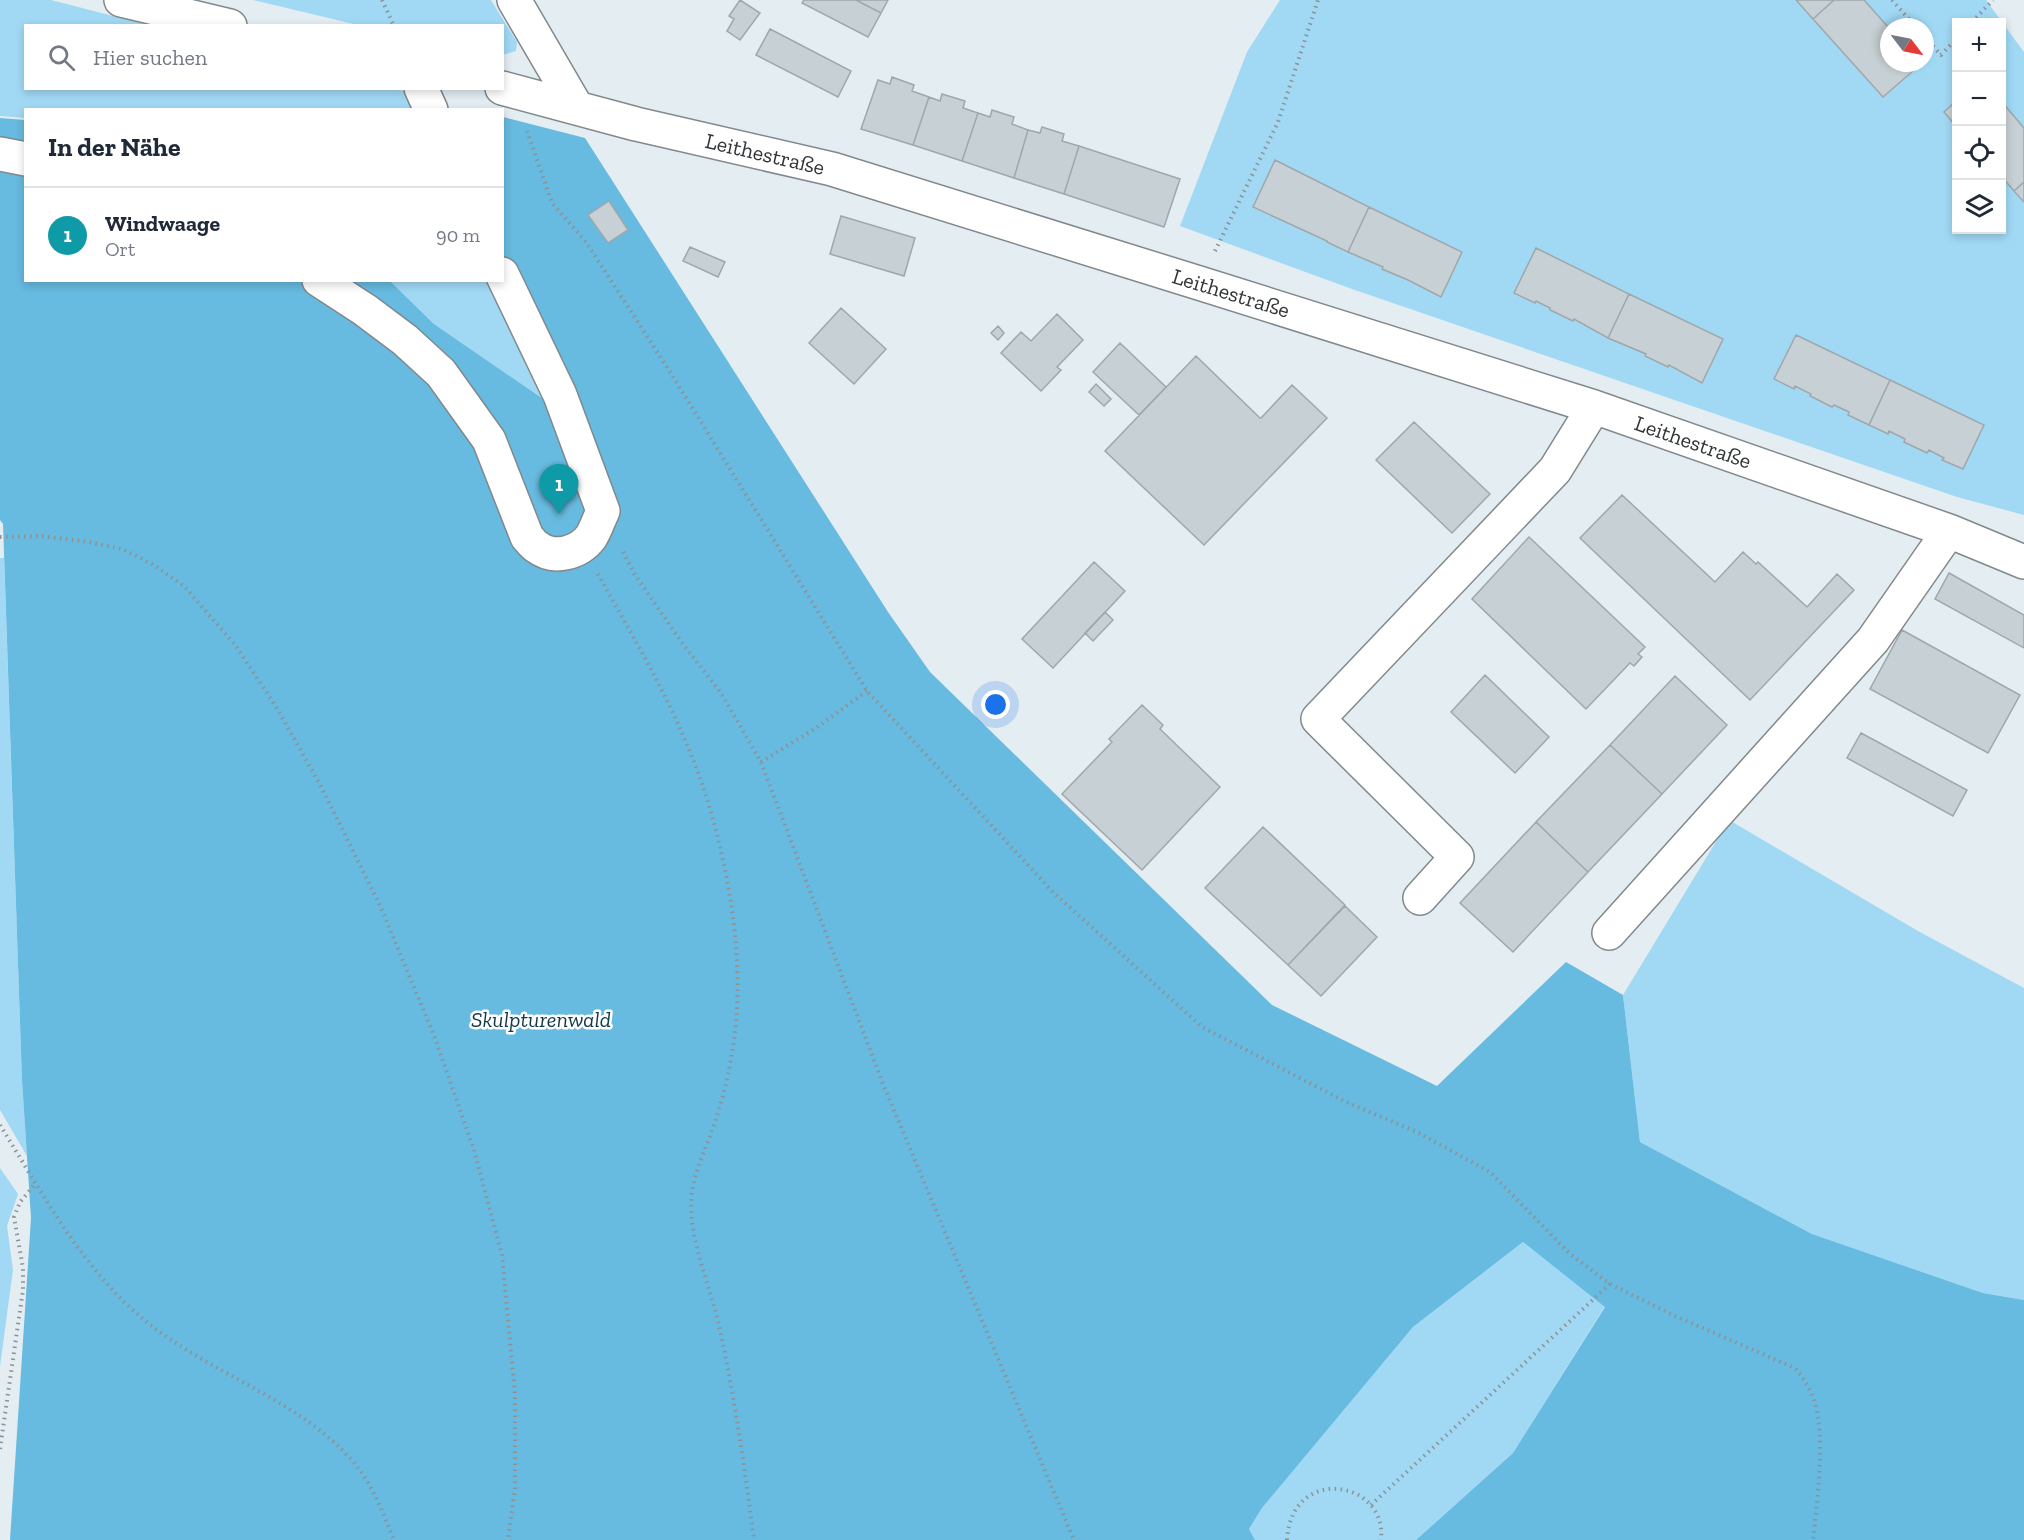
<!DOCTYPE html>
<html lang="de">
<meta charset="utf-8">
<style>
:root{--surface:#fff;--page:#f6f6f7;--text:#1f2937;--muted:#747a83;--line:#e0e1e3;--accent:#8e6509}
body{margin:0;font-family:"Zilla Slab",serif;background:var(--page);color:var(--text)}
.controls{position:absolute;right:18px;top:18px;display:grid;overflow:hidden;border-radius:0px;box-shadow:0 3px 9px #0003}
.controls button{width:54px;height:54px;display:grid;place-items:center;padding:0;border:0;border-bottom:2px solid var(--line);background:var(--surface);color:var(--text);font:30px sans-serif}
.compass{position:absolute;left:1880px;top:18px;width:54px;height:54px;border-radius:50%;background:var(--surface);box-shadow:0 3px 9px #0003;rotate:122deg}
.you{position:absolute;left:996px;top:705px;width:21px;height:21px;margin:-15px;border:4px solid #fff;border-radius:50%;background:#1a73e8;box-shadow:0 0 0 9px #1a73e833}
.badge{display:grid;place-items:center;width:39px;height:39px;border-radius:50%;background:var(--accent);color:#fff;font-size:20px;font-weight:700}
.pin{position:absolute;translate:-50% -50px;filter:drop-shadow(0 2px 3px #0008)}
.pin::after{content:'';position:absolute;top:32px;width:21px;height:18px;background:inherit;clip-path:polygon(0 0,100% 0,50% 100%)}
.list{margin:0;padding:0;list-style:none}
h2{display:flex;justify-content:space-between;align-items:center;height:78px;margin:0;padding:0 24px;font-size:26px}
h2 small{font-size:20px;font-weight:400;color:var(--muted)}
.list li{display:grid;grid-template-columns:39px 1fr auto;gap:18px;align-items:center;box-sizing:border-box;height:96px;padding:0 24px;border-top:2px solid var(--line)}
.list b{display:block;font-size:22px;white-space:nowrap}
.list p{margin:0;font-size:20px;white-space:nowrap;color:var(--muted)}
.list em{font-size:20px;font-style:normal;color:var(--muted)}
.icon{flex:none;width:33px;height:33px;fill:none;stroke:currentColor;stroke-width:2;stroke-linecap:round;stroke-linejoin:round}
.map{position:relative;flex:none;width:2024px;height:1540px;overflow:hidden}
.search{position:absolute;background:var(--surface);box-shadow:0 3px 9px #0003;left:24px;top:24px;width:480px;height:66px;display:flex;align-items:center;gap:15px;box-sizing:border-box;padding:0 21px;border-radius:0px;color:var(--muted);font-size:22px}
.panel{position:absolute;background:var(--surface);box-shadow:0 3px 9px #0003;left:24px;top:108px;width:480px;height:174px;border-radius:0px}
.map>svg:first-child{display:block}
.green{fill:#a1d9f5;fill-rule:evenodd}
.forest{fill:#67bae0}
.building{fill:#c7d0d4;stroke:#9fa7ab;stroke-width:1.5}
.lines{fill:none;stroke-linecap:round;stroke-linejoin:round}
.minor-casing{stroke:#81898d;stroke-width:36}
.path{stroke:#8c9296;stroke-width:4;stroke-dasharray:1.5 4.5;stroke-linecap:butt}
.minor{stroke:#fff;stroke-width:33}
.labels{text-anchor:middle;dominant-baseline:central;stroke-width:5;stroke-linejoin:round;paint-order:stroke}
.street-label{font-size:22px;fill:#323537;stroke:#fff}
.park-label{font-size:22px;font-style:italic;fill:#133949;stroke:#fff}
</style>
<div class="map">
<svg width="2024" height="1540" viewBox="0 0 2024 1540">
<rect width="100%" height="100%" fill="#e4edf2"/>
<path class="green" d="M0 0H51L148 25 26 26V88L393 89 404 91 414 109 26 110 25 118 0 116Z
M253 0H491L517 42 516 51 503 55 502 26 358 25Z
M1280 0H1986L2024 52V515L1957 497 1352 289 1180 226 1247 52ZM1956 22H2002V230H1956ZM1889 27H1925V63H1889Z
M390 281H492L552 405 434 324Z
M0 558H4L22 1080 27 1156 0 1110Z
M1729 820 1918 931 2024 988V1300L1983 1293 1812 1234 1640 1142 1623 995Z
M0 1168 18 1194 7 1226 13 1270 0 1366Z
M1523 1242 1605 1306 1513 1453 1416 1540H1255L1249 1529 1262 1508 1413 1327Z"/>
<path class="forest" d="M503 117 585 138 888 612 930 672 1272 1005 1437 1086 1566 962 1623 995 1640 1142 1812 1234 1983 1293 2024 1300V1540H1416L1513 1453 1605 1307 1523 1242 1413 1327 1262 1508 1249 1529 1255 1540H10L31 1218 22 1080 3 524 0 520V118L25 120 26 280 390 281 434 324 552 405 503 260Z"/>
<path class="building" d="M740 0 760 13 740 40 727 31 734 19 729 16Z
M804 0H856L881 13 868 37 802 3Z
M856 0H888L881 13Z
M1796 0H1834L1813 19Z
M1834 0H1864L1889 28V63L1921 64 1883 97 1813 19Z
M770 29 851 71 838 97 756 55Z
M892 77 914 85 912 91 929 97 913 145 861 129 878 80 890 84Z
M942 94 965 101 963 108 978 113 962 161 913 145 929 97 940 101Z
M1956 101V126L1944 112Z
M2002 102 2024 128V182L2014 191 2002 177Z
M992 110 1014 117 1012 124 1028 130 1014 178 962 161 978 113 990 117Z
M1042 127 1064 134 1062 141 1079 146 1064 194 1014 178 1028 130 1040 133Z
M1079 146 1180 179 1164 227 1064 194Z
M1275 160 1369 207 1348 252 1327 242V241L1253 207Z
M2024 182V202L2014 191Z
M609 201 628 230 608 243 588 215Z
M1369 207 1462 252 1441 297 1408 280 1382 269 1383 267 1348 252Z
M841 216 915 238 904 276 830 254Z
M690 247 725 262 718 277 683 261Z
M1536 248 1629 294 1608 338 1574 319 1573 321 1550 310V308L1536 301 1535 303 1514 293Z
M1629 294 1723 339 1702 383 1669 365 1668 367 1645 356 1646 354 1608 338Z
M841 308 886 349 854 384 809 343Z
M1057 314 1083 340 1057 367 1061 370 1041 391 1001 353 1021 332 1031 341Z
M998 326 1004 333 998 340 991 333Z
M1796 335 1890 380 1869 425 1848 415 1849 412 1834 405 1832 407 1810 396 1811 394 1795 386 1794 389 1774 379Z
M1120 343 1166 387 1139 415 1093 372Z
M1196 356 1260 418H1261L1292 385 1327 418 1204 545 1105 451Z
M1890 380 1984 425 1963 469 1942 460 1944 458 1929 450 1927 453 1904 442 1905 439 1889 431 1888 434 1869 425Z
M1096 384 1111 399 1104 406 1089 392Z
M1414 422 1490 494 1452 533 1376 460Z
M1622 495 1715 582 1743 552 1756 564 1758 562 1807 607 1837 574 1854 590 1750 700 1580 538Z
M1529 537 1645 647 1638 654 1642 657 1634 666 1630 663 1586 709 1472 599Z
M1094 562 1125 591 1053 668 1022 639Z
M1949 573 2024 615V648L1935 599Z
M1105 612 1113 620 1093 641 1085 633Z
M1902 630 2020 695 1988 753 1870 689Z
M1485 675 1549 737 1515 773 1451 712Z
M1675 676 1727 725 1662 794 1610 745Z
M1142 705 1163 725 1160 729 1220 787 1142 870 1062 794 1112 742 1109 739Z
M1861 733 1967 790 1953 816 1847 758Z
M1610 745 1662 794 1588 872 1536 822Z
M1536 822 1588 872 1513 952 1460 903Z
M1263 827 1345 905 1288 965 1205 888Z
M1345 906 1377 937 1321 996 1288 965Z"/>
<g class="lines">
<g class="minor-casing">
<path id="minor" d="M121 0 230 26
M514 0 577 108
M421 88 431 110
M502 88 636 124 832 169 1199 283 1594 407 1949 531 2024 562
M0 154 26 159
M319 280 365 310 405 340 441 373 489 440 527 537C530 540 533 545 537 547 554 560 579 553 591 537 596 529 599 519 603 511L560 395 502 274
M1420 898 1457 857 1318 719 1555 470 1594 407
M1609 933 1873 640 1949 531"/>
</g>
<path class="path" d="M382 0 394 26
M1892 0 1916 27
M1972 22 1993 0
M1925 37 1941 55 1956 39
M527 131 552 203 586 242 672 375 867 691 1053 892 1202 1027 1346 1102 1417 1132 1490 1172 1570 1254 1610 1284 1675 1316 1795 1368C1803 1378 1810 1388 1814 1400 1826 1434 1817 1503 1813 1540
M1215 251 1278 122 1318 0
M0 537 42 536 89 542 122 549 154 565 184 586 236 646 278 710 323 790 382 910 435 1038 474 1150 502 1255 515 1395V1488L508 1540
M623 552 635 575 683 644 721 693 761 762 883 1084 1074 1540
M598 574C628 628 661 683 685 740 721 822 746 942 735 1032 731 1065 724 1098 712 1130 704 1154 690 1181 691 1207 692 1248 712 1291 720 1330 735 1399 745 1470 754 1540
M761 762 816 728 867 691
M0 1125C41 1191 82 1268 142 1318 205 1372 302 1400 355 1464 373 1486 383 1513 394 1540
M0 1449 23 1290V1268L14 1217 20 1202 36 1183
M1371 1505 1610 1284
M1287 1540C1291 1464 1388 1480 1381 1540"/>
<use href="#minor" class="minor"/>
</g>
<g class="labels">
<g class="street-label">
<text transform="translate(765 154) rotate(13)">Leithestraße</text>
<text transform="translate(1231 293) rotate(17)">Leithestraße</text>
<text transform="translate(1693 442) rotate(19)">Leithestraße</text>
</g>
<g class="park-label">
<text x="541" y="1019">Skulpturenwald</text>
</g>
</g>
</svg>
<div class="controls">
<button>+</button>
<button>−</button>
<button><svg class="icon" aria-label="locate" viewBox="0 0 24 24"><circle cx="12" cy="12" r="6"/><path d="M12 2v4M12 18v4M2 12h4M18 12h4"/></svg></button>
<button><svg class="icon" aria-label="layers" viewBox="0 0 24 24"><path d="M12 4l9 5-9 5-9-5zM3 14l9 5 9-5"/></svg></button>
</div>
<svg class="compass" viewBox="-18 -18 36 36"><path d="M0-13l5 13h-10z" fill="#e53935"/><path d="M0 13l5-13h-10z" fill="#747a83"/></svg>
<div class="you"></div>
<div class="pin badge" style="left:559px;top:514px;background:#0f9aa8">1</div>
<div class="search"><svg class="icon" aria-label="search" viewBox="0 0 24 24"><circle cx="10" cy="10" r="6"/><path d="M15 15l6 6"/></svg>Hier suchen</div>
<section class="panel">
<h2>In der Nähe<small></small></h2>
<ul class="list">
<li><span class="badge" style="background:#0f9aa8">1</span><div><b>Windwaage</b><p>Ort</p></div><em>90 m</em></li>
</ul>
</section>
</div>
